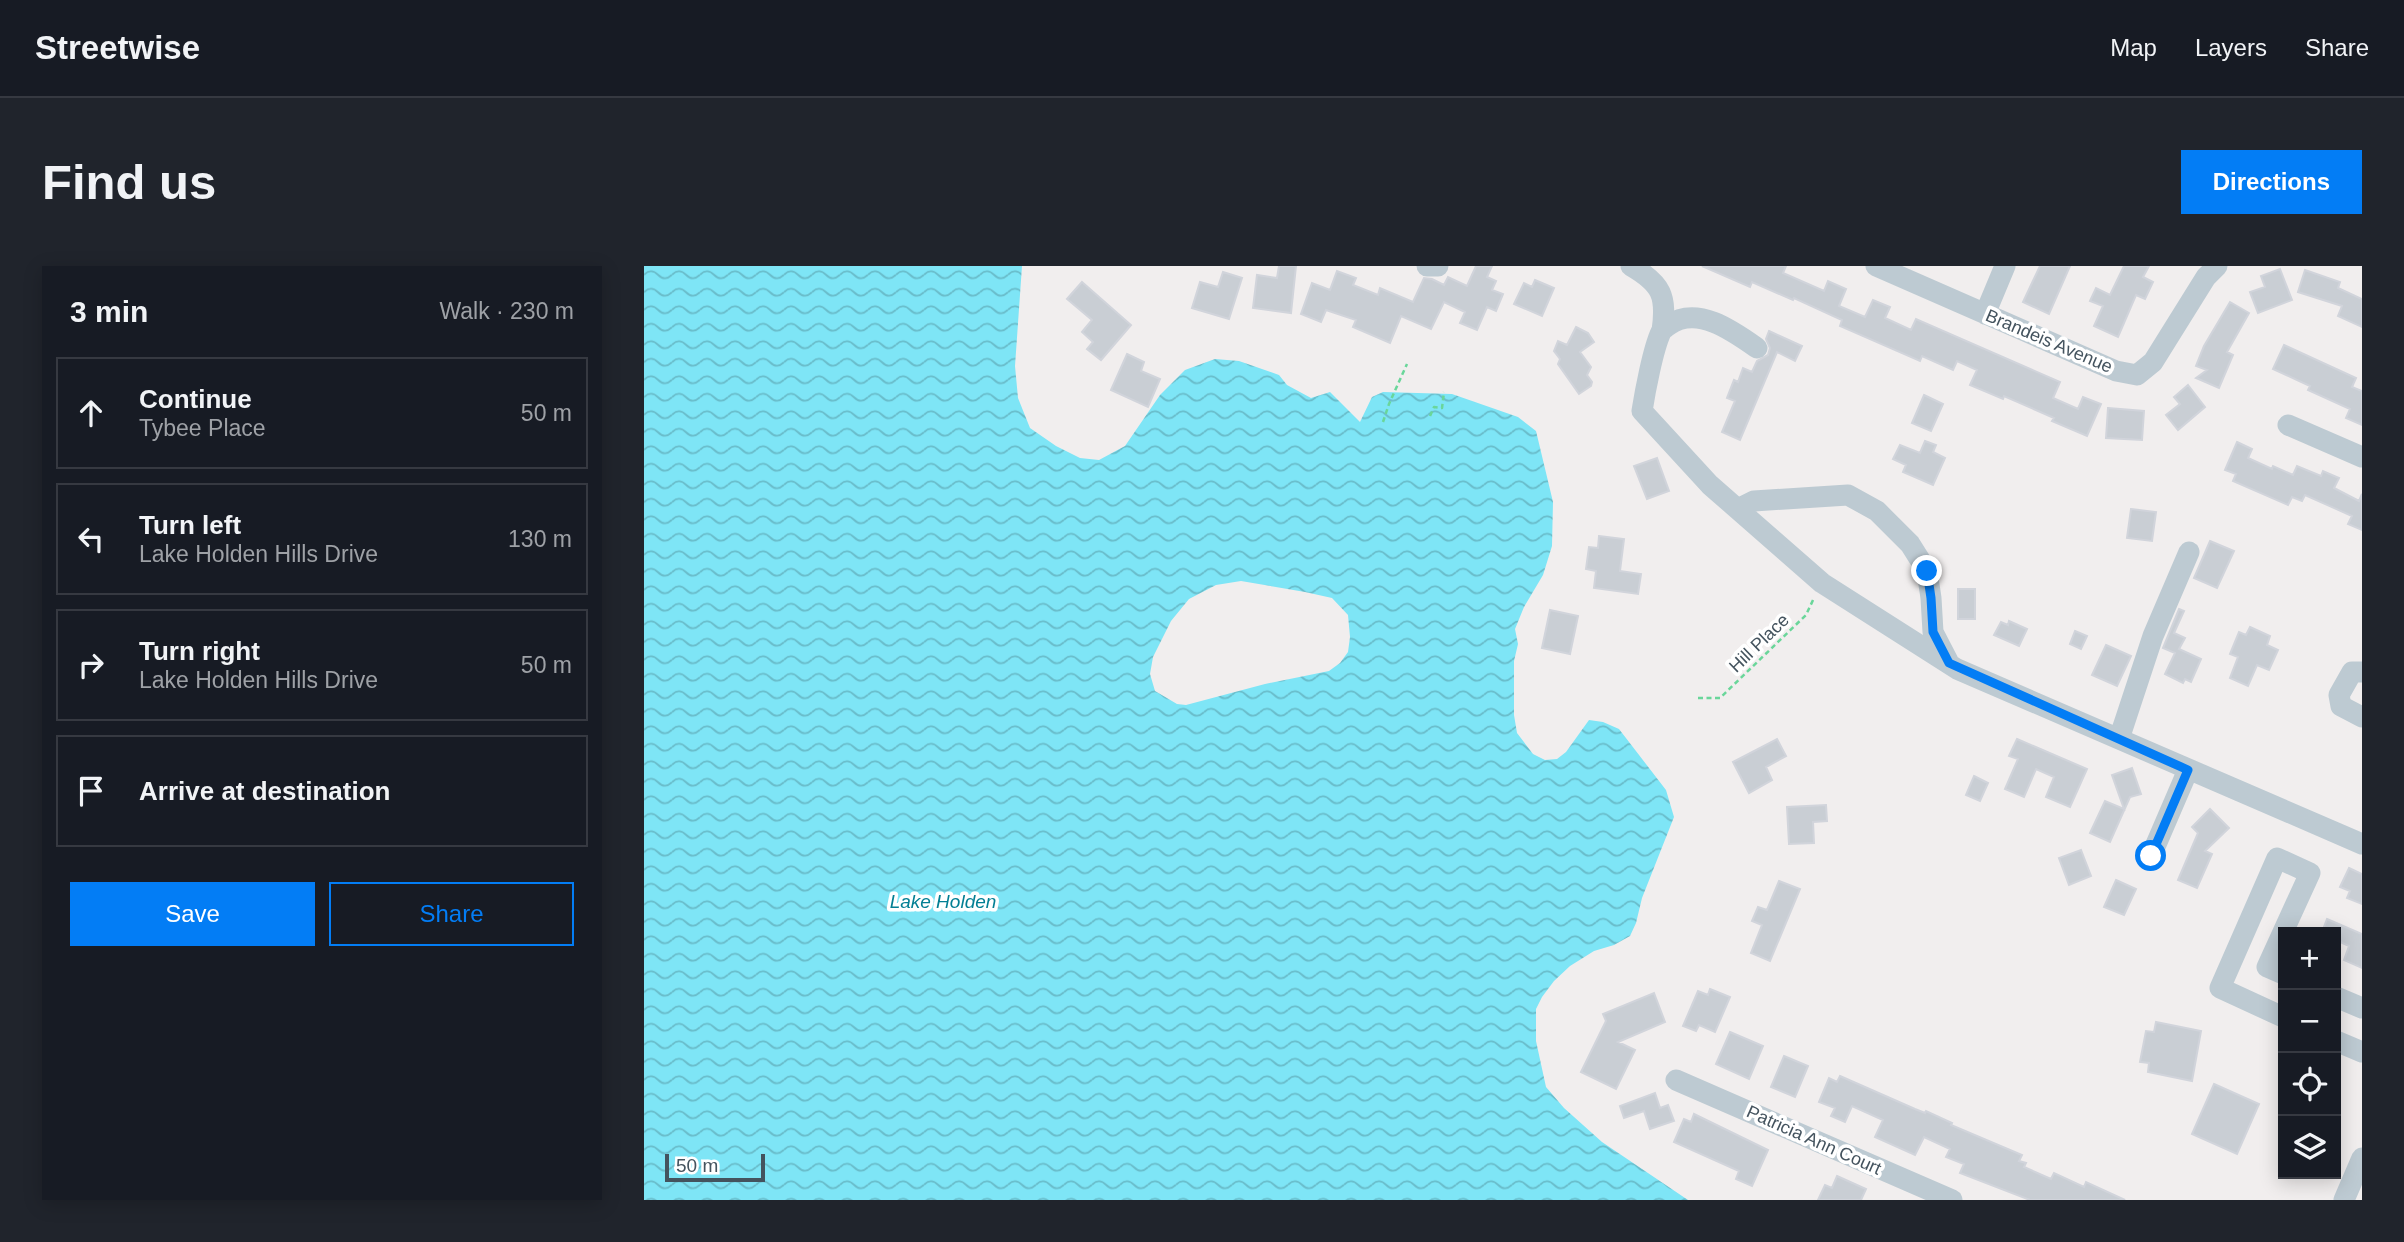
<!DOCTYPE html>
<meta charset="utf-8">
<style>
:root{--surface:#171b24;--page:#20242c;--text:#f1f3f6;--muted:#9ea1a6;--line:#363941;--accent:#037df5}
body{margin:0;font-family:Arial,sans-serif;background:var(--page);color:var(--text)}
.controls{position:absolute;right:21px;bottom:21px;display:grid;overflow:hidden;border-radius:0px;box-shadow:0 4px 18px #0003}
.controls button{width:63px;height:63px;display:grid;place-items:center;padding:0;border:0;border-bottom:2px solid var(--line);background:var(--surface);color:var(--text);font:35px sans-serif}
.scale{position:absolute;left:21px;bottom:18px;width:100px;box-sizing:border-box;padding-left:7px;border:4px solid #44535e;border-top:0;font-size:19px;line-height:24px;white-space:nowrap;color:#44535e;-webkit-text-stroke:5px #fff;paint-order:stroke}
.stop{position:absolute;width:21px;height:21px;margin:-16px;border:5px solid #037df5;border-radius:50%;background:#fff}
.stop.end{background:#037df5;border-color:#fff;box-shadow:0 2px 7px #0008}
.list{margin:0;padding:0;list-style:none}
h2{display:flex;justify-content:space-between;align-items:center;height:91px;margin:0;padding:0 28px;font-size:30px}
h2 small{font-size:23px;font-weight:400;color:var(--muted)}
.list li{display:grid;grid-template-columns:46px 1fr auto;gap:21px;align-items:center;box-sizing:border-box;height:112px;margin:0 14px 14px;padding:0 14px;border:2px solid var(--line);border-radius:0px}
.list b{display:block;font-size:26px;white-space:nowrap}
.list p{margin:0;font-size:23px;white-space:nowrap;color:var(--muted)}
.list em{font-size:23px;font-style:normal;color:var(--muted)}
.actions{display:flex;gap:14px;padding:21px 28px}
.actions a{flex:1;padding:16px 0;border:2px solid var(--accent);border-radius:0px;text-align:center;font-size:24px;color:var(--accent)}
.actions .main{background:var(--accent);color:#fff}
.icon{flex:none;width:38px;height:38px;fill:none;stroke:currentColor;stroke-width:2;stroke-linecap:round;stroke-linejoin:round}
.map{position:relative;flex:none;width:1718px;height:934px;overflow:hidden;border-radius:0px}
header{display:flex;align-items:center;gap:42px;box-sizing:border-box;height:98px;padding:0 35px;background:var(--surface);border-bottom:2px solid var(--line)}
header strong{font-size:33px}
nav{display:flex;gap:38px;margin-inline-start:auto;font-size:24px}
.intro{display:flex;align-items:center;justify-content:space-between;box-sizing:border-box;height:168px;padding:0 42px}
h1{margin:0;font-size:49px}
.button{padding:18px 32px;border-radius:0px;background:var(--accent);color:#fff;font-size:24px;font-weight:700}
main{display:flex;gap:42px;padding:0 42px}
aside{flex:1;background:var(--surface);border-radius:0px;box-shadow:0 4px 18px #0003}
.map>svg:first-child{display:block}
.water{fill:url(#water-waves);fill-rule:evenodd}
.building{fill:#c9ced4;stroke:#d1d4db;stroke-width:2}
.lines{fill:none;stroke-linecap:round;stroke-linejoin:round}
.path{stroke:#6ad69a;stroke-width:2.5;stroke-dasharray:5 3.5;stroke-linecap:butt}
.minor{stroke:#bdcad2;stroke-width:21}
.route{stroke:#037df5;stroke-width:9}
.labels{text-anchor:middle;dominant-baseline:central;stroke-width:7;stroke-linejoin:round;paint-order:stroke}
.street-label{font-size:18px;fill:#44535e;stroke:#fff}
.water-label{font-size:19px;font-style:italic;fill:#037f94;stroke:#fff}
</style>
<header>
<strong>Streetwise</strong>
<nav><a>Map</a><a>Layers</a><a>Share</a></nav>
</header>
<div class="intro"><h1>Find us</h1><a class="button">Directions</a></div>
<main>
<aside>
<h2>3 min<small>Walk · 230 m</small></h2>
<ul class="list">
<li><svg class="icon" aria-label="ahead" viewBox="0 0 24 24"><path d="M12 20V5M6 11l6-6 6 6"/></svg><div><b>Continue</b><p>Tybee Place</p></div><em>50 m</em></li>
<li><svg class="icon" aria-label="left" viewBox="0 0 24 24"><path d="M17 20v-9H6M10 6l-5 5 5 5"/></svg><div><b>Turn left</b><p>Lake Holden Hills Drive</p></div><em>130 m</em></li>
<li><svg class="icon" aria-label="right" viewBox="0 0 24 24"><path d="M7 20v-9h11M14 6l5 5-5 5"/></svg><div><b>Turn right</b><p>Lake Holden Hills Drive</p></div><em>50 m</em></li>
<li><svg class="icon" aria-label="arrive" viewBox="0 0 24 24"><path d="M6 21V4h12l-3 4 3 4H6"/></svg><div><b>Arrive at destination</b></div></li>
</ul>
<div class="actions"><a class="main">Save</a><a>Share</a></div>
</aside>
<div class="map">
<svg width="1718" height="934" viewBox="0 0 1718 934">
<defs>
<pattern id="water-waves" width="16" height="10" patternUnits="userSpaceOnUse" patternTransform="scale(1.75)"><rect width="16" height="10" fill="#7ee5f6"/><path d="M0 5q4-4 8 0t8 0" fill="none" stroke="#69bcca"/></pattern>
</defs>
<rect width="100%" height="100%" fill="#f1eeee"/>
<path class="water" d="M0 0H378L371 100 374 132 386 162 412 180 436 192 455 194 481 180 516 129 541 104 571 93 595 95 635 109 643 119 667 132 686 126 716 156 728 131 739 126 808 128 874 151 892 165 909 236 908 280 899 309 880 341 871 363 874 378 870 395V449L873 467 889 488 901 494 913 493 922 486 945 454 959 456 975 463 1022 524 1030 551 998 632 992 657 986 670 970 679 950 685 926 700 910 715 898 731 892 743V775L902 821 920 842 958 876 1044 934H0ZM597 315 661 326 688 332 704 349 706 371 704 386 696 397 685 405 621 418 542 439 533 438 511 425 506 408 509 391 527 355 545 333 572 319Z"/>
<path class="building" d="M635 0H652L647 47 609 42 613 9 633 12Z
M832 0H848L843 11 852 15 848 24 859 28 852 45 843 41 833 64 816 57 821 46 800 36 787 63 757 50 746 77 709 61 712 54 682 44 677 56 657 48 668 17 686 24 693 5 712 12 709 19 734 29 736 22 769 36 780 12 788 13 800 19 804 11 823 20Z
M1058 0H1142L1139 7 1180 25 1184 15 1202 23 1195 40 1221 51 1229 34 1246 41 1241 52 1267 64 1272 53 1416 116 1409 132 1434 143 1439 131 1457 138 1443 170 1408 155 1410 152 1360 130 1359 133 1326 119 1333 104 1313 95 1309 104 1278 90 1276 95 1196 60 1198 54 1150 32 1149 34 1108 16 1106 21Z
M1396 0H1426L1405 48 1379 36Z
M1480 0H1505L1499 11 1509 16 1501 33 1492 29 1474 71 1450 60 1459 40 1446 35 1452 22 1466 29Z
M1636 3 1648 34 1614 47 1606 26 1621 21 1617 10Z
M1661 4 1696 16 1694 22 1718 33V61L1694 50 1698 40 1654 26Z
M579 6 598 12 585 53 548 42 556 16 574 21Z
M891 14 910 22 898 50 870 38 880 17 888 21Z
M438 16 487 59 457 94 443 83 449 76 438 66 448 54 423 33Z
M1586 36 1605 47 1583 86 1589 89 1575 122 1552 112 1563 104 1552 100 1560 80Z
M932 61 944 67 950 76 936 86 947 101 943 109 948 116 947 120 935 128 914 98 916 93 910 85 914 75 923 79Z
M1125 65 1158 80 1151 95 1133 86 1096 174 1078 166 1091 135 1083 132 1090 114 1094 116 1099 102 1108 106 1113 95 1124 89 1126 82 1122 73Z
M1640 79 1712 112 1708 121 1718 125V159L1702 152 1706 143 1664 124 1666 120 1629 103Z
M483 88 500 96 497 105 516 113 504 141 467 124Z
M1544 119 1561 141 1534 164 1522 149 1536 138 1530 131Z
M1280 129 1299 138 1287 165 1268 157Z
M1464 142 1500 145 1498 174 1462 172Z
M1281 175 1292 179 1289 186 1301 192 1289 219 1259 206 1262 199 1249 193 1256 179 1276 187Z
M1593 176 1608 183 1604 192 1628 203 1629 200 1649 209 1653 200 1677 210 1679 205 1695 212 1690 222 1715 235 1718 228V264L1704 258 1708 250 1661 229 1658 235 1648 231 1644 239 1589 215 1592 208 1581 204Z
M1013 192 1025 225 1003 233 990 200Z
M1487 243 1512 246 1508 275 1483 272Z
M955 270 980 273 976 305 997 308 994 328 950 322 952 305 942 303 945 281 954 282Z
M1566 275 1590 285 1573 322 1550 312Z
M1314 323H1331V353H1314Z
M1535 343 1540 345 1530 367 1541 372 1535 383 1557 393 1547 416 1541 413 1539 417 1521 408 1531 387 1519 382Z
M906 344 934 350 926 388 898 382Z
M1365 355 1383 363 1375 380 1350 369 1357 356 1364 359Z
M1606 361 1626 370 1623 379 1634 384 1625 404 1613 399 1604 420 1586 412 1594 391 1586 388 1595 366 1602 369Z
M1431 365 1443 370 1437 383 1426 378Z
M1462 379 1487 390 1473 420 1448 409Z
M1133 473 1142 490 1122 501 1128 514 1105 527 1089 496Z
M1373 473 1443 503 1426 541 1402 531 1410 511 1392 503 1380 531 1361 523 1374 493 1365 490Z
M1488 502 1497 528 1486 531 1466 576 1446 567 1461 535 1480 543 1468 509Z
M1330 510 1344 517 1336 535 1322 529Z
M1182 539 1183 555 1169 556 1170 577 1145 578 1143 541Z
M1566 543 1585 562 1561 585 1568 588 1553 622 1534 614 1554 567 1548 561Z
M1437 584 1447 610 1425 619 1415 592Z
M1705 602 1718 608V638L1703 632 1706 625 1696 621Z
M1472 614 1492 623 1480 649 1460 641Z
M1135 615 1156 623 1126 695 1107 687 1118 659 1108 655 1114 641 1123 644Z
M1683 653 1718 668V702L1700 694 1705 680 1692 674V666H1678Z
M1066 723 1086 731 1071 766 1055 759 1052 765 1039 760 1054 725 1064 729Z
M1010 727 1021 756 974 776 991 784 972 823 937 806 962 755 959 748Z
M1512 756 1557 765 1548 815 1504 806 1505 797 1496 796 1502 765 1510 766Z
M1086 766 1119 780 1105 813 1072 798Z
M1140 790 1164 800 1151 831 1127 821Z
M1196 810 1271 843 1281 847 1282 845 1308 857 1307 859 1378 889 1375 895 1382 897 1380 901 1407 913 1410 907 1440 921 1442 916 1481 934H1386L1316 907 1320 898 1302 891 1306 883 1280 871 1271 889 1231 871 1239 854 1208 840 1201 856 1187 850 1191 842 1175 836 1185 812 1193 816Z
M1570 818 1615 838 1593 888 1548 868Z
M1011 827 1016 842 1024 839 1030 855 1006 863 1000 845 980 852 976 840Z
M1050 848 1124 884 1108 920 1092 913 1095 905 1030 876 1040 853 1047 856Z
M1193 910 1222 923 1217 934H1174L1181 919 1188 922Z"/>
<g class="lines">
<path class="path" d="M786 150 790 141 798 142 800 126
M739 156 745 138 763 98
M1054 432H1076L1162 349 1170 332"/>
<path class="minor" d="M783 0H794
M987 0C1018 18 1023 30 1018 65
M1232 0 1472 105 1493 109 1509 96 1562 11 1573 0
M1341 48 1361 0
M1113 82C1089 65 1053 39 1025 59 1022 61 1019 63 1017 66 1009 83 1001 126 998 145L1066 219 1178 317 1313 403 1718 578
M1644 159 1718 191
M1094 243 1110 235 1204 229 1233 245 1266 278 1283 305 1287 332 1289 366 1304 395
M1718 406H1708L1695 429 1697 440 1718 451
M1475 473 1509 370 1545 286
M1507 590 1544 504
M1639 666 1623 701 1639 708
M1692 731 1718 742
M1639 751 1576 722 1633 592 1666 607 1639 666
M1692 775 1718 786
M1032 814 1308 934
M1700 934 1718 892"/>
</g>
<g class="lines">
<path class="route" d="M1283 305 1287 332 1289 366 1305 397 1544 504 1507 590"/>
</g>
<g class="labels">
<g class="street-label">
<text transform="translate(1405 75) rotate(23)">Brandeis Avenue</text>
<text transform="translate(1115 377) rotate(-44)">Hill Place</text>
<text transform="translate(1170 874) rotate(24)">Patricia Ann Court</text>
</g>
<g class="water-label">
<text x="299" y="635">Lake Holden</text>
</g>
</g>
</svg>
<div class="controls">
<button>+</button>
<button>−</button>
<button><svg class="icon" aria-label="locate" viewBox="0 0 24 24"><circle cx="12" cy="12" r="6"/><path d="M12 2v4M12 18v4M2 12h4M18 12h4"/></svg></button>
<button><svg class="icon" aria-label="layers" viewBox="0 0 24 24"><path d="M12 4l9 5-9 5-9-5zM3 14l9 5 9-5"/></svg></button>
</div>
<div class="scale">50 m</div>
<div class="stop" style="left:1507px;top:590px"></div>
<div class="stop end" style="left:1283px;top:305px"></div>
</div>
</main>
